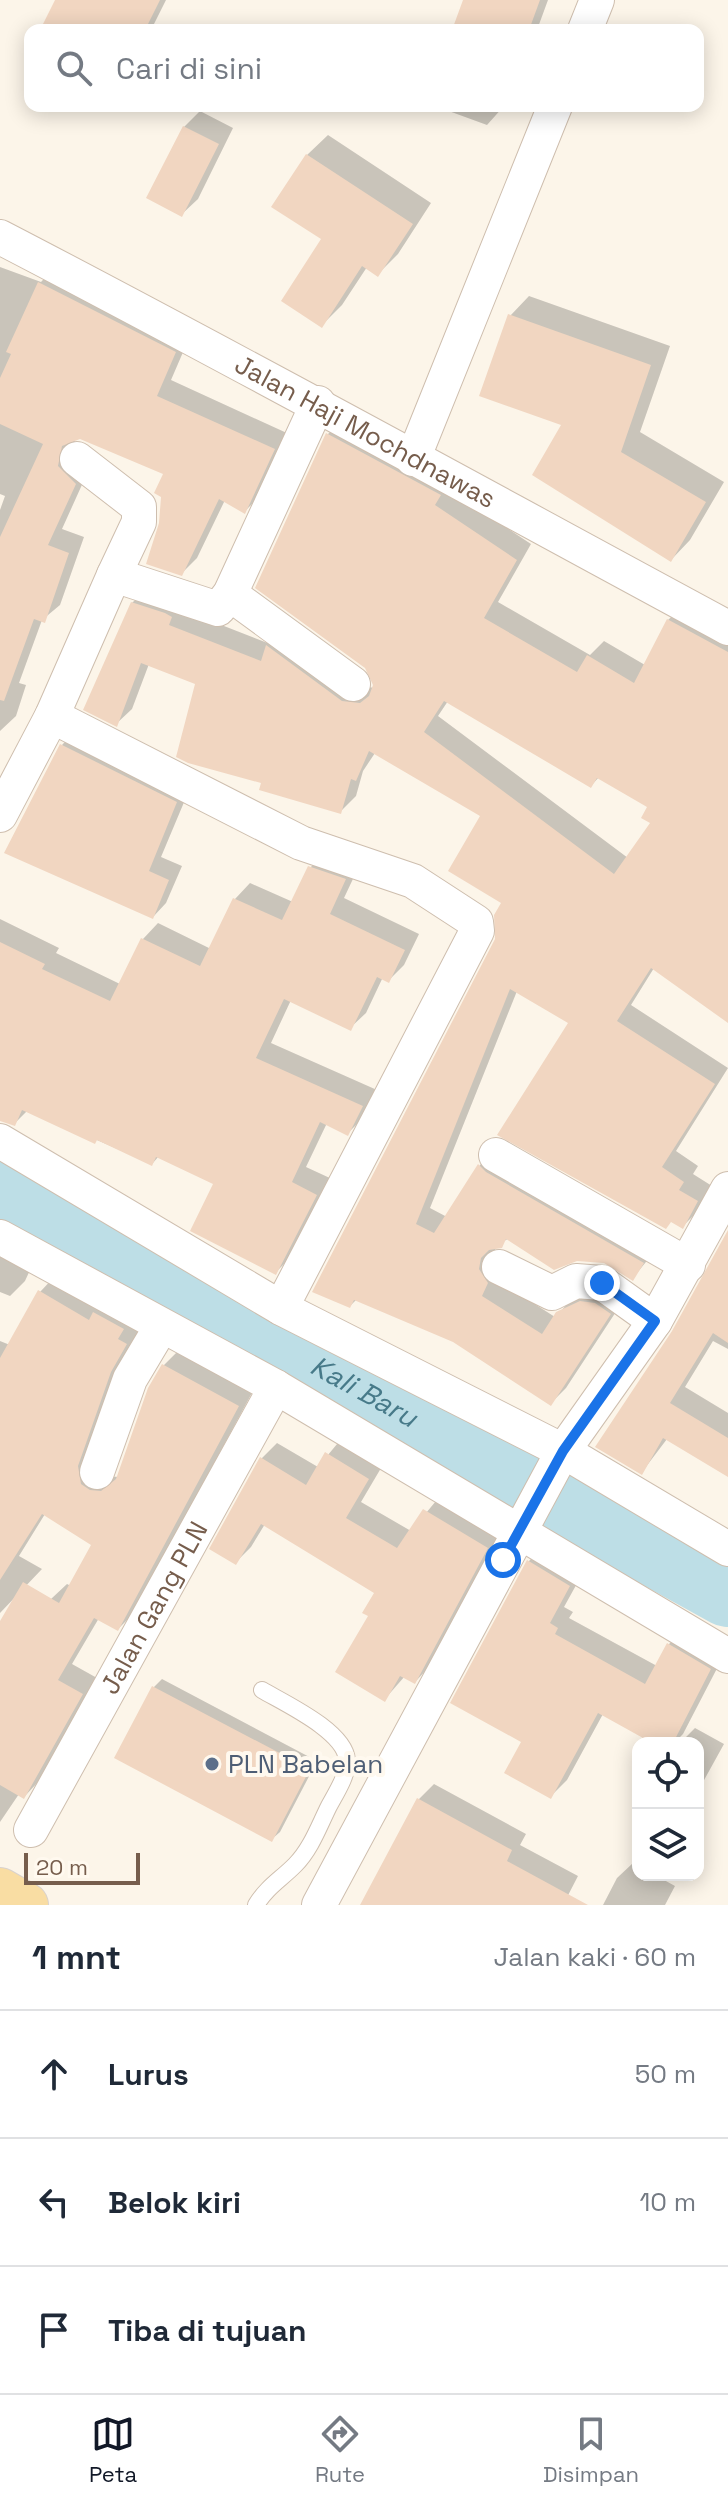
<!DOCTYPE html>
<html lang="id">
<meta charset="utf-8">
<style>
:root{--surface:#fff;--page:#f6f6f7;--text:#1f2937;--muted:#747a83;--line:#e0e1e3;--accent:#111827}
body{margin:0;font-family:"Space Grotesk",sans-serif;background:var(--page);color:var(--text)}
.controls{position:absolute;right:24px;bottom:24px;display:grid;overflow:hidden;border-radius:16px;box-shadow:0 4px 20px #0003}
.controls button{width:72px;height:72px;display:grid;place-items:center;padding:0;border:0;border-bottom:2px solid var(--line);background:var(--surface);color:var(--text);font:40px sans-serif}
.scale{position:absolute;left:24px;bottom:20px;width:116px;box-sizing:border-box;padding-left:8px;border:4px solid #765d4c;border-top:0;font-size:22px;line-height:28px;white-space:nowrap;color:#765d4c;-webkit-text-stroke:6px #fff9ef;paint-order:stroke}
.stop{position:absolute;width:24px;height:24px;margin:-18px;border:6px solid #1a73e8;border-radius:50%;background:#fff}
.stop.end{background:#1a73e8;border-color:#fff;box-shadow:0 2px 8px #0008}
.list{margin:0;padding:0;list-style:none}
h2{display:flex;justify-content:space-between;align-items:center;height:104px;margin:0;padding:0 32px;font-size:34px}
h2 small{font-size:26px;font-weight:400;color:var(--muted)}
.list li{display:grid;grid-template-columns:52px 1fr auto;gap:24px;align-items:center;box-sizing:border-box;height:128px;padding:0 32px;border-top:2px solid var(--line)}
.list b{display:block;font-size:30px;white-space:nowrap}
.list em{font-size:26px;font-style:normal;color:var(--muted)}
.icon{flex:none;width:44px;height:44px;fill:none;stroke:currentColor;stroke-width:2;stroke-linecap:round;stroke-linejoin:round}
.map{position:relative;flex:none;width:728px;height:1905px;overflow:hidden}
.search{position:absolute;background:var(--surface);box-shadow:0 4px 20px #0003;left:24px;right:24px;top:24px;height:88px;display:flex;align-items:center;gap:20px;box-sizing:border-box;padding:0 28px;border-radius:16px;color:var(--muted);font-size:30px}
.sheet{height:488px;background:var(--surface)}
nav{display:flex;justify-content:space-around;align-items:center;box-sizing:border-box;height:112px;border-top:2px solid var(--line);background:var(--surface);font-size:22px;color:var(--muted)}
nav a{display:grid;justify-items:center;gap:4px}
nav .on{color:var(--accent)}
.map>svg:first-child{display:block}
.shadow{fill:#0003;fill-rule:evenodd}
.lines{fill:none;stroke-linecap:round;stroke-linejoin:round}
.river{stroke:#bddee6;stroke-width:70}
.building{fill:#f1d6c1;fill-rule:evenodd}
.service-casing{stroke:#cebeae;stroke-width:18}
.minor-casing{stroke:#cebeae;stroke-width:36}
.primary-casing{stroke:#d9d2cd;stroke-width:46}
.service{stroke:#fff;stroke-width:16}
.minor{stroke:#fff;stroke-width:34}
.primary{stroke:#f9dda3;stroke-width:44}
.route{stroke:#1a73e8;stroke-width:10}
.service-dot{fill:#5c6f8a;stroke:#fff9ef;stroke-width:3}
.labels{text-anchor:middle;dominant-baseline:central;stroke-width:8;stroke-linejoin:round;paint-order:stroke}
.street-label{font-size:26px;fill:#765d4c;stroke:#fff9ef}
.service-label{font-size:26px;fill:#4e5e75;stroke:#fff9ef;text-anchor:start}
.water-label{font-size:28px;font-style:italic;fill:#477a89;stroke:#fff9ef}
</style>
<div class="map">
<svg width="728" height="1905" viewBox="0 0 728 1905">
<rect width="100%" height="100%" fill="#fcf5e9"/>
<path class="shadow" d="M57 0H166L151 30H55Z
M465 0H548L537 30H454Z
M435 106H504L487 125Z
M200 111 233 128 198 199 182 214 184 127Z
M328 135 431 203 398 254 378 274 367 267 342 305 322 325 324 239 307 155Z
M0 267 41 282 55 267 190 336 171 380 289 434 260 496 245 511 225 500 197 558 181 574 161 523 165 473 81 437 75 438 74 451 90 467 62 529 84 537 60 605 42 620 19 683 26 685 16 716 0 731V510L5 496 0 494Z
M529 296 670 346 640 432 724 482 690 540 671 560 510 316Z
M343 419 531 544 498 602 590 655 604 641 645 665 668 620 684 605 728 630V1020L654 968 631 1005 728 1068 676 1151 698 1166 693 1174 712 1186 698 1211 683 1226 571 1022 517 991 430 1208 447 1217 480 1165 495 1150 658 1247 633 1278 604 1261 509 1238 495 1247 497 1280 555 1317 574 1297 625 1298 566 1388 551 1403 454 1340 357 1299 350 1306 497 940 504 902 483 815 375 753 363 771 356 796 340 812 264 781 198 683 149 664 132 709 116 724 132 603 148 587 183 610 270 644 358 686 376 688 328 434ZM448 701 591 786 599 777 650 807 653 823 628 858 438 716Z
M75 731 190 788 161 857 182 866 166 903 153 917 62 745Z
M325 852 360 864 344 898 419 934 404 965 389 980 383 977 366 1013 350 1028 291 1000 271 1043 377 1090 363 1118 348 1133 327 1123 306 1167 332 1179 291 1257 275 1273 215 1184 159 1156 152 1164 28 1110 14 1124 0 1118V919L59 948 56 953 120 984 143 939 158 923 211 949 235 899 250 883 293 902 310 868Z
M728 1234V1349L713 1341 685 1387 728 1413V1467L667 1439 642 1472 674 1332Z
M0 1235 36 1257 25 1281 10 1296 0 1292Z
M55 1276 141 1329 105 1476 119 1477 150 1388 164 1365 179 1350 253 1391 133 1614 118 1629 99 1618 72 1664 97 1678 39 1781 24 1797 19 1794 0 1822V1687L51 1599 67 1584 71 1586 94 1545 45 1514 19 1556 42 1569 0 1613V1341L10 1345 40 1292Z
M342 1438 384 1463 361 1502 411 1531 441 1495 503 1532 430 1666 415 1682 405 1676 384 1700 371 1615 377 1592 265 1524 251 1547 236 1562 262 1458 277 1443 318 1467Z
M545 1545 585 1569 564 1607 573 1612 569 1618 657 1666 669 1644 685 1629 725 1653 683 1734 674 1743H656L603 1714 567 1780 551 1796 524 1741 453 1703 529 1561Z
M162 1679 317 1761 280 1832 272 1839 117 1757 154 1687Z
M695 1728 724 1744 698 1791V1743H680Z
M434 1784 526 1834 520 1845 578 1876 563 1905H362L419 1799Z
M633 1863 638 1865V1875H655L675 1886 665 1905H603L617 1878Z"/>
<g class="lines">
<path class="river" id="s1" d="M0 1190 728 1592"/>
</g>
<path class="building" d="M55 0H160L145 30H40Z
M463 0H540L529 30H452Z
M183 126 219 144 182 217 146 198Z
M306 154 413 224 378 277 362 266 322 328 281 301 321 239 271 207Z
M38 282 176 352 157 396 275 449 245 514 219 499 182 576 146 564 159 523 161 497 154 493 163 474 80 439 62 446 58 466 76 484 48 545 69 553 45 623 34 619 4 701 0 700V537L43 444 0 424V378L11 354 6 352Z
M508 314 651 365 621 452 706 502 671 562 532 475 561 425 479 396Z
M326 433 441 495 435 505 517 560 484 618 577 672 587 655 634 683 667 619 728 652V1023L651 968 617 1021 715 1084 662 1167 684 1182 679 1190 698 1201 683 1229 671 1222 666 1229 497 1135 568 1023 510 989 416 1224 434 1233 478 1164 486 1172 644 1263 633 1281 604 1263 577 1261 554 1270 506 1239 502 1248 489 1250 481 1258 479 1269 488 1283 482 1296 542 1334 556 1312 580 1301 595 1303 611 1314 551 1406 453 1342 354 1300 350 1308 312 1292 495 939 494 915 501 903 448 871 480 816 369 751 356 781 351 779 341 814 259 790 261 783 188 763 176 757 195 684 141 663 117 727 83 710 131 602 165 613 172 617 169 625 261 661 266 645 342 701 360 703 369 696 373 685 365 668 255 588ZM444 701 591 788 597 778 647 807 641 818 650 823 614 874 424 732Z
M60 744 177 802 149 871 169 880 153 919 4 853Z
M308 866 346 879 330 914 405 950 389 983 377 977 351 1031 284 999 256 1058 363 1106 348 1136 320 1122 292 1182 317 1195 276 1275 190 1231 213 1184 156 1157 152 1166 97 1140 95 1144 22 1110 15 1126 0 1121V942L45 964 42 969 110 1001 141 938 200 966 233 898 282 920Z
M728 1230V1343L713 1333 670 1403 728 1438V1477L663 1438 642 1475 595 1447 672 1331Z
M38 1290 89 1320 93 1312 124 1329 118 1339 127 1344 111 1372 78 1466 81 1484 90 1490 101 1491 116 1479 148 1388 162 1364 239 1406 118 1631 94 1618 58 1680 83 1694 24 1799 0 1785V1621L23 1582 59 1603 91 1545 42 1514 0 1580V1358Z
M325 1452 369 1479 346 1518 397 1548 423 1509 488 1548 415 1684 400 1676 385 1702 335 1672 368 1616 362 1613 374 1593 261 1524 236 1565 209 1549 260 1457 306 1485Z
M527 1560 570 1586 550 1623 558 1628 555 1634 645 1684 667 1643 711 1669 673 1743H652L598 1713 551 1799 504 1773 521 1742 450 1703Z
M152 1686 310 1769 272 1842 114 1758Z
M417 1798 512 1850 507 1861 588 1905H360Z"/>
<g class="lines">
<g class="service-casing">
<path id="service" d="M256 1905C267 1887 280 1880 295 1865 311 1849 319 1826 329 1806 336 1793 348 1775 347 1760 345 1731 284 1703 262 1690"/>
</g>
<g class="minor-casing">
<g id="minor">
<path d="M585 30 597 0"/>
<path id="s2" d="M0 237C245 364 485 497 728 628"/>
<path d="M77 459 139 507V522L114 575 218 609 230 594 318 403"/>
<path d="M413 459 555 106"/>
<path d="M230 594 353 684"/>
<path d="M52 716 301 843 413 881 476 922 477 931 281 1308"/>
<path d="M0 815 52 716 114 575"/>
<path d="M0 1141 281 1308 563 1451 728 1549"/>
<path d="M496 1155 688 1265"/>
<path d="M0 1237 276 1387 728 1656"/>
<path d="M499 1267 552 1293 576 1281 602 1283 655 1321"/>
<path d="M97 1472 130 1379 161 1327"/>
<path id="s3" d="M31 1830 276 1387"/>
<path d="M319 1905 563 1451 655 1321 728 1189"/>
</g>
</g>
<g class="primary-casing">
<path id="primary" d="M0 1890 26 1905"/>
</g>
<use href="#service" class="service"/>
<use href="#minor" class="minor"/>
<use href="#primary" class="primary"/>
</g>
<g class="lines">
<path class="route" d="M503 1560 563 1451 655 1321 602 1283"/>
</g>
<circle class="service-dot" cx="212" cy="1764" r="8"/>
<g class="labels">
<g class="street-label">
<text stroke="none"><textPath href="#s2" startOffset="414">Jalan Haji Mochdnawas</textPath></text>
<text stroke="none"><textPath href="#s3" startOffset="254">Jalan Gang PLN</textPath></text>
</g>
<g class="service-label">
<text x="228" y="1764">PLN Babelan</text>
</g>
<g class="water-label">
<text stroke="none"><textPath href="#s1" startOffset="416">Kali Baru</textPath></text>
</g>
</g>
</svg>
<div class="controls">
<button><svg class="icon" aria-label="locate" viewBox="0 0 24 24"><circle cx="12" cy="12" r="6"/><path d="M12 2v4M12 18v4M2 12h4M18 12h4"/></svg></button>
<button><svg class="icon" aria-label="layers" viewBox="0 0 24 24"><path d="M12 4l9 5-9 5-9-5zM3 14l9 5 9-5"/></svg></button>
</div>
<div class="scale">20 m</div>
<div class="stop" style="left:503px;top:1560px"></div>
<div class="stop end" style="left:602px;top:1283px"></div>
<div class="search"><svg class="icon" aria-label="search" viewBox="0 0 24 24"><circle cx="10" cy="10" r="6"/><path d="M15 15l6 6"/></svg>Cari di sini</div>
</div>
<section class="sheet">
<h2>1 mnt<small>Jalan kaki · 60 m</small></h2>
<ul class="list">
<li><svg class="icon" aria-label="ahead" viewBox="0 0 24 24"><path d="M12 20V5M6 11l6-6 6 6"/></svg><div><b>Lurus</b></div><em>50 m</em></li>
<li><svg class="icon" aria-label="left" viewBox="0 0 24 24"><path d="M17 20v-9H6M10 6l-5 5 5 5"/></svg><div><b>Belok kiri</b></div><em>10 m</em></li>
<li><svg class="icon" aria-label="arrive" viewBox="0 0 24 24"><path d="M6 21V4h12l-3 4 3 4H6"/></svg><div><b>Tiba di tujuan</b></div></li>
</ul>
</section>
<nav>
<a class="on"><svg class="icon" aria-label="map" viewBox="0 0 24 24"><path d="M3 6l6-2 6 2 6-2v14l-6 2-6-2-6 2zM9 4v14M15 6v14"/></svg>Peta</a>
<a><svg class="icon" aria-label="directions" viewBox="0 0 24 24"><path d="M12 3l9 9-9 9-9-9zM9 14v-3h6M13 9l2 2-2 2"/></svg>Rute</a>
<a><svg class="icon" aria-label="saved" viewBox="0 0 24 24"><path d="M7 4h10v16l-5-4-5 4z"/></svg>Disimpan</a>
</nav>
